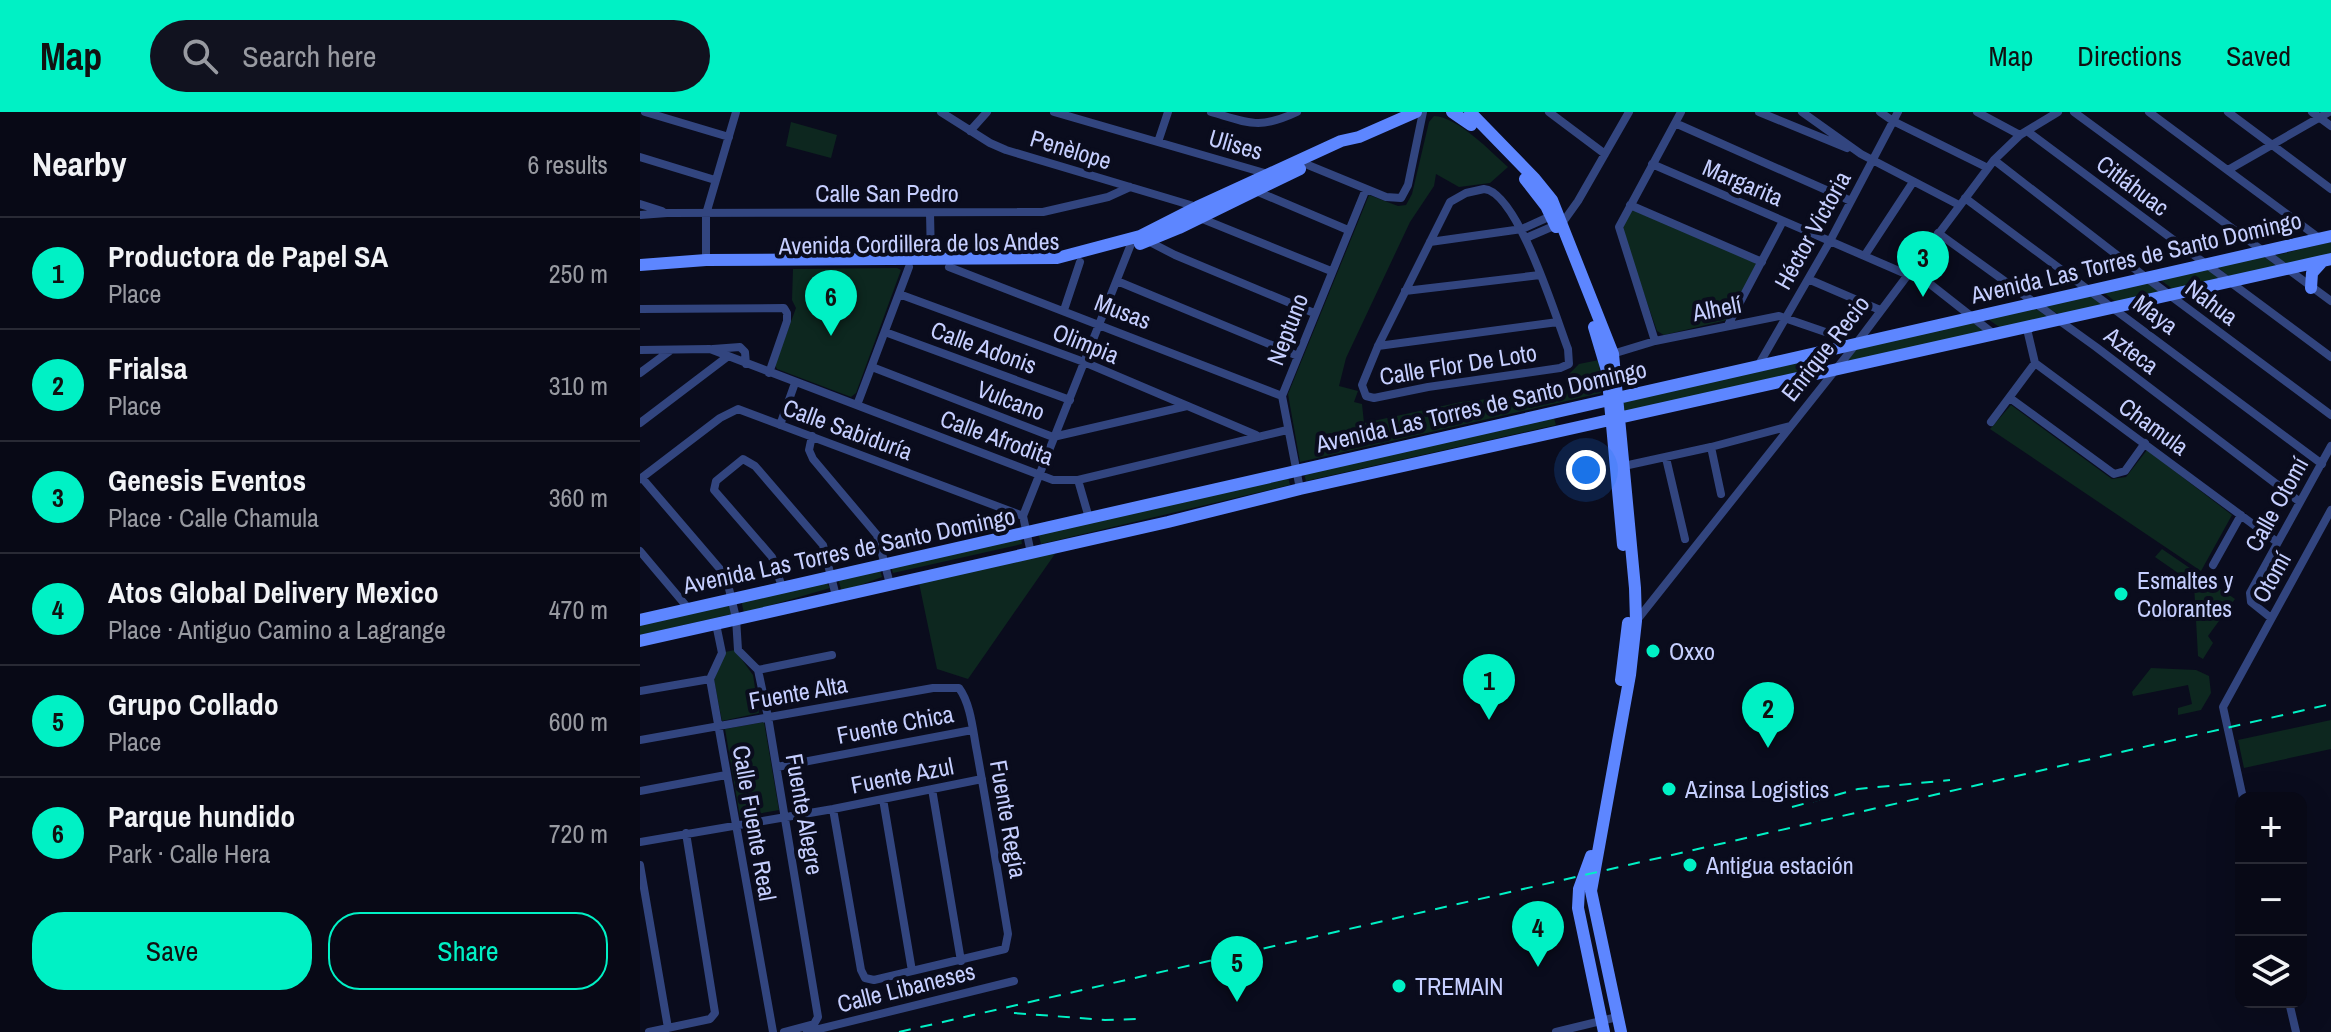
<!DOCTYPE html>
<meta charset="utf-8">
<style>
:root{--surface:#080916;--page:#11121f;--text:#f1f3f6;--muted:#989aa1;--line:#292a35;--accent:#00f1c5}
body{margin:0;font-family:"Archivo Narrow",sans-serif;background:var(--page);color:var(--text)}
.controls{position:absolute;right:24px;bottom:24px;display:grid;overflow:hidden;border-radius:16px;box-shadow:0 8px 32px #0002}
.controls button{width:72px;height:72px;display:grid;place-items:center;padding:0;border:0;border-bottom:2px solid var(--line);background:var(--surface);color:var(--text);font:40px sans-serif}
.you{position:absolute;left:946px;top:358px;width:28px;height:28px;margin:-20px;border:6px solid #fff;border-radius:50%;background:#1a73e8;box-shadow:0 0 0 12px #1a73e833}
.badge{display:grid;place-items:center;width:52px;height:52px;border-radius:50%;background:var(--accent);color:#111;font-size:26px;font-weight:700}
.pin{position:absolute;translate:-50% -66px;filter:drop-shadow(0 2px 4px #0008)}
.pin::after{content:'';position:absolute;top:42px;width:28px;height:24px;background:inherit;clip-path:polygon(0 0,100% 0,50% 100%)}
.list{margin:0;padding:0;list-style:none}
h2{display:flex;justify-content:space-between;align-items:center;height:104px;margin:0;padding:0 32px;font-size:34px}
h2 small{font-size:26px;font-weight:400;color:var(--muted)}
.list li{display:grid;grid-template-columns:52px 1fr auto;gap:24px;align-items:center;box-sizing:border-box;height:112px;padding:0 32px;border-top:2px solid var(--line)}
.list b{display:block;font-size:30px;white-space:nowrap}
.list p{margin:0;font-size:26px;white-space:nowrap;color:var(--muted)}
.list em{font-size:26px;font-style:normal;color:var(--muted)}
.actions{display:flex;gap:16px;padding:24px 32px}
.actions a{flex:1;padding:18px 0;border:2px solid var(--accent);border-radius:32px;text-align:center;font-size:28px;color:var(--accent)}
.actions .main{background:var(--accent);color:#111}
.icon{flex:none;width:44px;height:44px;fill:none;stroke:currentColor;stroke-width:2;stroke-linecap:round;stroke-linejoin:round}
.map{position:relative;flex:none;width:1691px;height:920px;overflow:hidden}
header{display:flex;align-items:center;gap:48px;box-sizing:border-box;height:112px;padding:0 40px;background:var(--accent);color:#111}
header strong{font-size:38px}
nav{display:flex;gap:44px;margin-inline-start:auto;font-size:28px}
.search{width:560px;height:72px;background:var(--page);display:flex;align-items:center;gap:20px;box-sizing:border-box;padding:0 28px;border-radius:44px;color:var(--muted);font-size:30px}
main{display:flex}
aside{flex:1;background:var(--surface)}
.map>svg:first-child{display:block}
.green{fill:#0d271f}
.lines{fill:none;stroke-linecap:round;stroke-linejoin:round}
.street{stroke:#32457f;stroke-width:8}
.secondary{stroke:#5d86ff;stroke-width:12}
.rail{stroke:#00f1c5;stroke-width:2;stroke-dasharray:12 10;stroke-linecap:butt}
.poi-dot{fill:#00f1c5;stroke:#0a0c1d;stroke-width:3}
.labels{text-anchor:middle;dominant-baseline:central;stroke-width:8;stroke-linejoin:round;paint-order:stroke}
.street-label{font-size:24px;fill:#c6cfff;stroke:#0a0c1d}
.poi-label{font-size:24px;fill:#c6cfff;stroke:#0a0c1d;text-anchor:start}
</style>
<header>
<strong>Map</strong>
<div class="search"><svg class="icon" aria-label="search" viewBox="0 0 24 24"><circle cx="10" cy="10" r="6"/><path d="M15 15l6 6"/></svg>Search here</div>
<nav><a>Map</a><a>Directions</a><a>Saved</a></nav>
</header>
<main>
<aside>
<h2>Nearby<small>6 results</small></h2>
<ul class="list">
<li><span class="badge">1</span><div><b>Productora de Papel SA</b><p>Place</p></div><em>250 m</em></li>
<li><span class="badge">2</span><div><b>Frialsa</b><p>Place</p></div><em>310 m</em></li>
<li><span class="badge">3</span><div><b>Genesis Eventos</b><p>Place · Calle Chamula</p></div><em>360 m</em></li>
<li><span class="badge">4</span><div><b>Atos Global Delivery Mexico</b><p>Place · Antiguo Camino a Lagrange</p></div><em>470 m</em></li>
<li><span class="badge">5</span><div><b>Grupo Collado</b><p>Place</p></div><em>600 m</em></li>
<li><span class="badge">6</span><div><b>Parque hundido</b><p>Park · Calle Hera</p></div><em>720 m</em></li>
</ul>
<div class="actions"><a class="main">Save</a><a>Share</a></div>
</aside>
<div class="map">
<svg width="1691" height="920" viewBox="0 0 1691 920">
<rect width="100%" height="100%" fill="#0a0c1d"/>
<path class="green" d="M794 4C818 5 850 39 868 55L850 71 819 75 796 62 794 74 770 110 706 246 699 274 718 279 714 290 722 292 724 311 821 290 930 278 929 262 939 252 959 248 961 281 660 350 648 282 729 83 758 94 766 93 772 82 789 10Z
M151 10 197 23 191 46 146 34Z
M990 97 1115 148 1116 153 1087 208 1024 223 1017 219 982 119Z
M1691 130V145L1647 155 1633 144Z
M1620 142 1638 155 1591 166 1575 153Z
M1565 155 1581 167 1534 178 1518 166Z
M257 156 261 158 216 281 211 285 137 257 135 253 156 196 152 188 153 157Z
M1505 169 1521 180 1477 191 1462 179Z
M1452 181 1469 193 1420 203 1401 192Z
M1392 194 1409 206 1362 217 1345 205Z
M1334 206 1350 219 1202 253 1219 234Z
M1196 243 1187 253 983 301V285Z
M1371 293 1472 367 1486 365 1507 338 1592 403 1561 459 1350 317Z
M914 306 916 313 666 369 664 362Z
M648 365 650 373 401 432 398 420Z
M381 426 382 432 253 461 251 455Z
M1522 437 1595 487 1568 524 1573 531 1563 547 1558 544 1554 472 1515 445Z
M417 439 328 567 297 557 279 471Z
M240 458 242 465 202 480 198 467Z
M186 470 190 476 104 501 101 488Z
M88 488 92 502 0 523V508Z
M95 538 113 563 119 601 82 609 74 568 85 540Z
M1511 556 1556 558 1569 564 1571 581 1561 598 1538 603V596L1552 592 1548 573 1493 584 1492 580Z
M1691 608V637L1604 656 1598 628Z
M124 610 139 698 100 705 85 617Z"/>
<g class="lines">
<path class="street" d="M5 0 89 25
M301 0 350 31 366 38 557 95
M414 0 628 62
M571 0C609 11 619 18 657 0
M909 0 965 42
M1119 0 1207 36
M1162 0 1221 42 1319 93
M1240 0 1253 9 1348 56
M1337 0 1380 23
M1434 0 1691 189
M1509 0 1679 126
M1588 0 1691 77
M1672 0 1691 14
M1035 11 1211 89
M330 19 347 0
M1387 19 1691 245
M518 30 528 0
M0 45 75 68
M1354 48 1504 164 1691 303
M1012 52 1266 162
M668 53 746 85 761 86 768 73 783 0
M1588 58 1689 0
M844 77C878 80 916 206 928 237L929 252 920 256 788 275 734 286 726 284 722 273 738 234 810 90 826 81Z
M616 79 708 118
M1325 86 1682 352
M0 92 22 99
M990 93 1122 150
M290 101 291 147
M0 103 27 101 403 100 468 85 490 75
M560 106 691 159
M1298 121 1456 235 1660 390
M886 126 923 110 938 89 989 0
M506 128 535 143 674 201
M790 130 882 117 913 103
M1225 143 1273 70
M66 148V102L96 0
M309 155 642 284
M1271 157 1355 223
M1168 167 1240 198
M477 169 658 244
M765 179 900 163
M259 182 444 250 616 323
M0 197 144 196 147 201V209L129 261
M424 198 440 150
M1088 213 1143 109
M1387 217 1395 251 1637 430
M245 220 430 288
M1015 229 979 115 1041 0
M738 234 918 210
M73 237 100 235 105 240 106 252
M0 238 70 237 413 368H438L647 318
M969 243 1015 229 1139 204 1197 224
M1118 254 1190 129 1258 0
M232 255 413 325 547 294
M0 261 31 238
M1370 286 1474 362 1485 359 1505 331
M217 293 269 155
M1351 310 1395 251
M0 311 87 245
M140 313 155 271
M172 324 169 338 173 347 237 423 250 472
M1071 335 1081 382
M1026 346 1045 427
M984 354 1071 335 1150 314
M2 366 86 464 96 506 98 538 118 558 128 605 178 905 174 912 144 920
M0 367 80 306 98 297 383 404
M438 368 449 406
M660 377 642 284 726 77
M383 404 493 127
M383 404 391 441
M0 439 48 496
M1573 453 1601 403
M142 475 132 445 74 378 76 369 103 347 115 354 183 433 196 484
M1631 506 1611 490 1610 481 1691 334
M997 508 1216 232 1354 48 1380 23 1418 0
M76 512 82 541 70 567 133 920
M118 558 192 543
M0 579 70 567
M0 628 293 576H319C331 592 333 620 337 640 348 701 358 762 368 822L365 837 234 868 225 866 221 858 193 697
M137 655 332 618
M292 677 321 849
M0 679 86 663
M1603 686 1583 595 1691 398
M243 687 272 859
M0 730 193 697 342 667
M0 753 28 916
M1649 890 1656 920
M9 920 70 907 75 901 46 721
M167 920 374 869
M916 920 977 905"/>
<path class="secondary" d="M812 0 831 13
M830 0 895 67 912 88 973 242 995 476 996 509 990 563 951 779 981 920
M885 67 906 94 916 115
M500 132 539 116 660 57
M0 153 66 148 417 146 500 124 557 95 701 29 719 25 776 0
M1671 176 1672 161 1681 151
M954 215 968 262
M969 280 983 433
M0 508 1691 124
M0 529 528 410 660 377 1691 147
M981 568 988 511
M951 744 939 777 938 796 964 920"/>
<path class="rail" d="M1152 695 1218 677 1310 668
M374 901 465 908 497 907
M259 920 1691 592"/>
</g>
<g class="poi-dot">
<circle cx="1481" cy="482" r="8"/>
<circle cx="1013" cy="539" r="8"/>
<circle cx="1029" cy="677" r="8"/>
<circle cx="1050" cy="753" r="8"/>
<circle cx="759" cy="874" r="8"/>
</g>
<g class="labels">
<g class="street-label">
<text transform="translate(596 32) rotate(16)">Ulises</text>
<text transform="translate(431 37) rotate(17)">Penèlope</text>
<text transform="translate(1103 70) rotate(23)">Margarita</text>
<text transform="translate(1493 73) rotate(37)">Citláhuac</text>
<text x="247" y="81">Calle San Pedro</text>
<text transform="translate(1172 118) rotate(-61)">Héctor Victoria</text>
<text transform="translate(279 131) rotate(-1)">Avenida Cordillera de los Andes</text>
<text transform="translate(1496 145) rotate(-13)">Avenida Las Torres de Santo Domingo</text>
<text transform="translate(1572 190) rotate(37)">Nahua</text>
<text transform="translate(1077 196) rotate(-11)">Alhelí</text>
<text transform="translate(483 199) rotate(21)">Musas</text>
<text transform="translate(1516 202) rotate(37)">Maya</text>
<text transform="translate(647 217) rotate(-69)">Neptuno</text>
<text transform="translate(446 231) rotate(22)">Olimpia</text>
<text transform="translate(344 235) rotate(20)">Calle Adonis</text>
<text transform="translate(1185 236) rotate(-52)">Enrique Recio</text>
<text transform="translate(1492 238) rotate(37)">Azteca</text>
<text transform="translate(818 252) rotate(-9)">Calle Flor De Loto</text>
<text transform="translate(371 288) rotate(21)">Vulcano</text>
<text transform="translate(841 294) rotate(-13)">Avenida Las Torres de Santo Domingo</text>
<text transform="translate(1514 314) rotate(36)">Chamula</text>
<text transform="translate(208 317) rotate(20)">Calle Sabiduría</text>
<text transform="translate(357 325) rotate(20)">Calle Afrodita</text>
<text transform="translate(1636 392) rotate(-61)">Calle Otomí</text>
<text transform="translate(209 438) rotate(-12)">Avenida Las Torres de Santo Domingo</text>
<text transform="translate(1631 465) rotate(-61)">Otomí</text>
<text transform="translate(158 580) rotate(-10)">Fuente Alta</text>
<text transform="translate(255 612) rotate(-11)">Fuente Chica</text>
<text transform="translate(262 663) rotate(-11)">Fuente Azul</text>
<text transform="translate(165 702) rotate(80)">Fuente Alegre</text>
<text transform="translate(369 707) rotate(80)">Fuente Regia</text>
<text transform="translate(115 711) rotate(80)">Calle Fuente Real</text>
<text transform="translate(266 875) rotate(-14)">Calle Libaneses</text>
</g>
<g class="poi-label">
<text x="1497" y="468">Esmaltes y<tspan x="1497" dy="28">Colorantes</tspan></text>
<text x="1029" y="539">Oxxo</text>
<text x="1045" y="677">Azinsa Logistics</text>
<text x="1066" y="753">Antigua estación</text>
<text x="775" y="874">TREMAIN</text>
</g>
</g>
</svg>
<div class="controls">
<button>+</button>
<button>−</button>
<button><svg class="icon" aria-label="layers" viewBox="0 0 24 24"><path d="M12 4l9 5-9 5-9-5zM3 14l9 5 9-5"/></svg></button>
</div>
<div class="you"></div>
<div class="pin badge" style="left:849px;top:608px">1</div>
<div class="pin badge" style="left:1128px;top:636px">2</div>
<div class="pin badge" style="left:1283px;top:185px">3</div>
<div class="pin badge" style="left:898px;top:855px">4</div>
<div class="pin badge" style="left:597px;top:890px">5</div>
<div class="pin badge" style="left:191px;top:224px">6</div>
</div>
</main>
